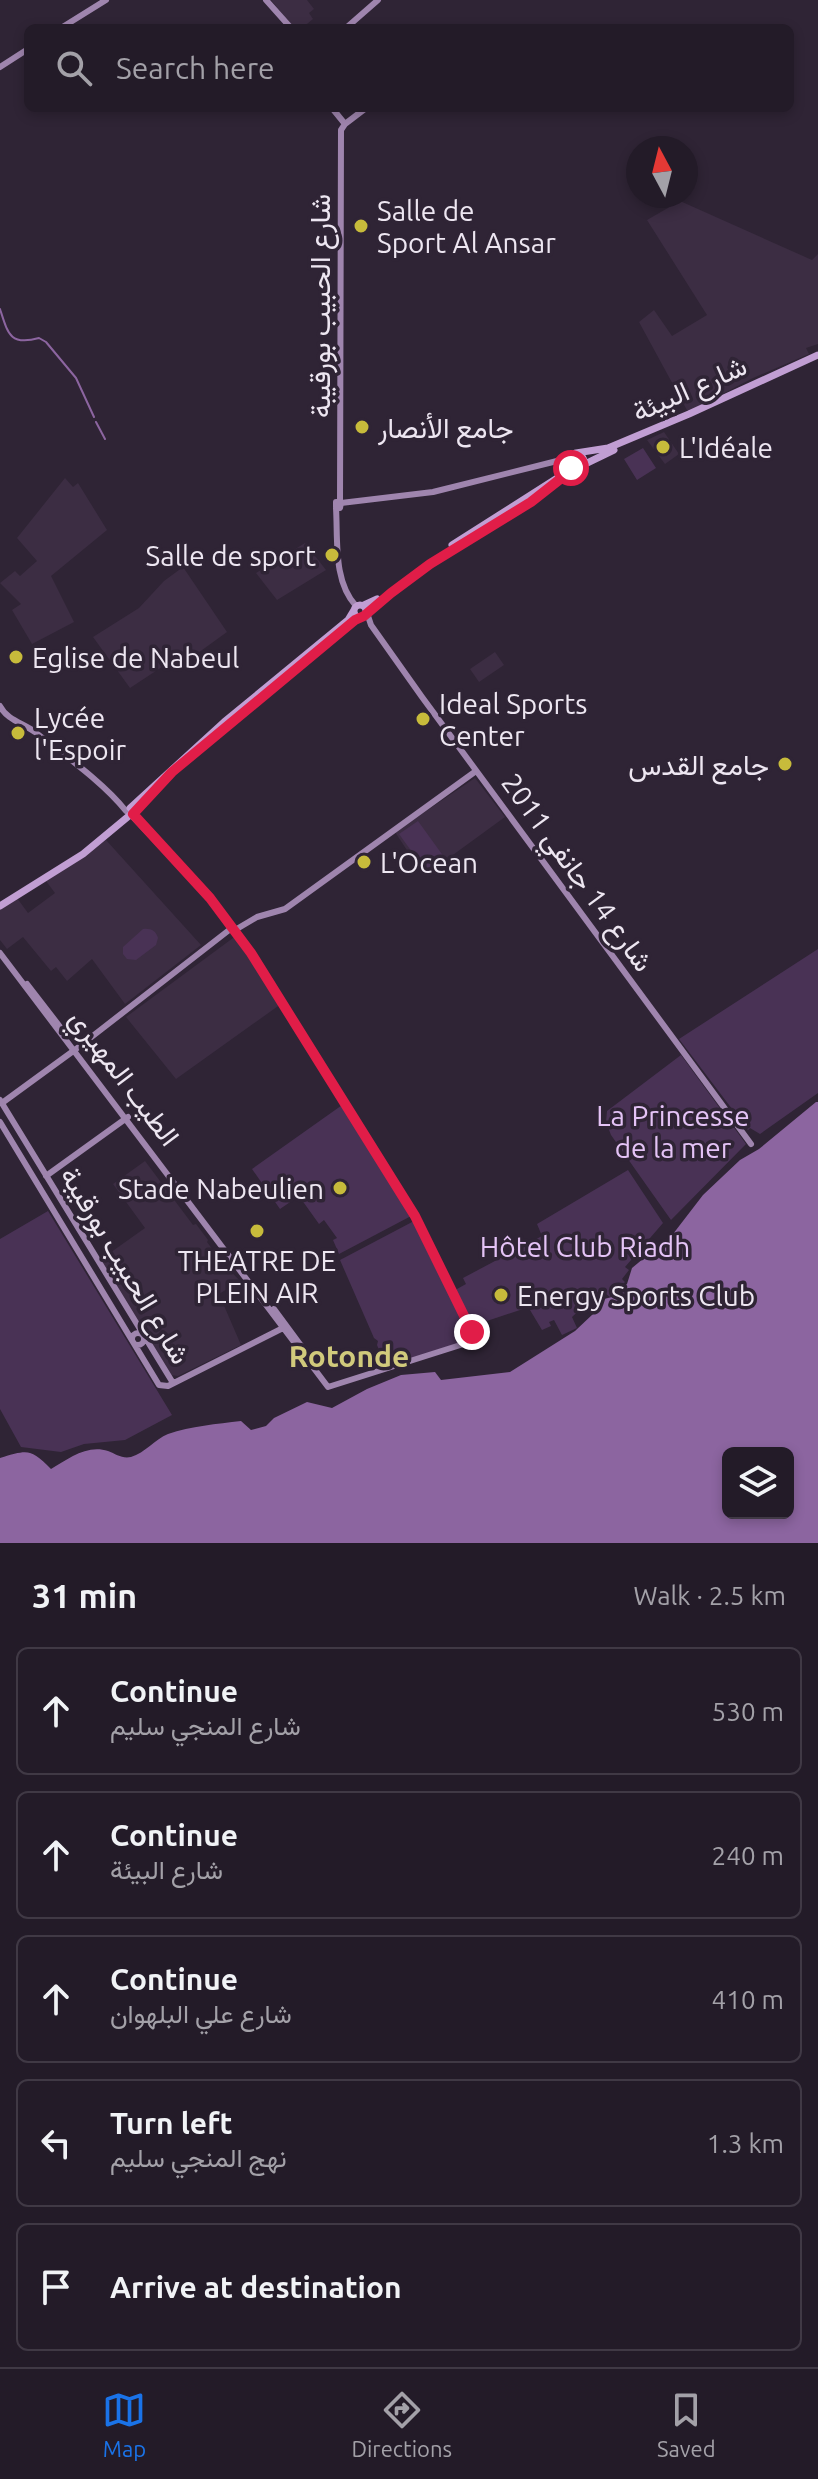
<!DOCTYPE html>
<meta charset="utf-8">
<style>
:root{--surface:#231b28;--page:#2f2834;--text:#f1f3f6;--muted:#a3a1a8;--line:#403945;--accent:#1a73e8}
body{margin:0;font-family:Ubuntu,Vazirmatn,sans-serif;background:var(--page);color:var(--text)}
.controls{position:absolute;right:24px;bottom:24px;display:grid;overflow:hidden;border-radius:12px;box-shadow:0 4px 12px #0003}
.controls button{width:72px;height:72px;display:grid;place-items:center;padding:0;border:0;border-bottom:2px solid var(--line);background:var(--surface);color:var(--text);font:40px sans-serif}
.compass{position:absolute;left:626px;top:136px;width:72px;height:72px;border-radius:50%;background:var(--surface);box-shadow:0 4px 12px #0003;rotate:353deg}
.stop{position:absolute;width:24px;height:24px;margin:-18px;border:6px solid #e11d48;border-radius:50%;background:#fff}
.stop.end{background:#e11d48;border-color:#fff;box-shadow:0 2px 8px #0008}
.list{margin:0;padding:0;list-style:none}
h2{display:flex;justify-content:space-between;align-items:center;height:104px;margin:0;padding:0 32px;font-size:34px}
h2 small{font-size:26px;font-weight:400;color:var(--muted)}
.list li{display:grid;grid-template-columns:52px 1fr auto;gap:24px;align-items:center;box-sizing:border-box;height:128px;margin:0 16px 16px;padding:0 16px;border:2px solid var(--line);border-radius:12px}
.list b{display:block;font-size:30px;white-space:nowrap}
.list p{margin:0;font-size:26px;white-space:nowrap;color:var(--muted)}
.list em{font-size:26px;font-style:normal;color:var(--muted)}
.icon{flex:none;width:44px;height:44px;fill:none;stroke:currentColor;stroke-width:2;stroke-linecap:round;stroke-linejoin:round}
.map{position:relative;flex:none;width:818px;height:1543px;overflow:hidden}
.search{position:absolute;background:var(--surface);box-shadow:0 4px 12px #0003;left:24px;right:24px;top:24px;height:88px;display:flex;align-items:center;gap:20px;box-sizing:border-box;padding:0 28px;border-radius:12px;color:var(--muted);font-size:30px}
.sheet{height:824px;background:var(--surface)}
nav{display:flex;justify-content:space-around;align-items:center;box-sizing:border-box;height:112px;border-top:2px solid var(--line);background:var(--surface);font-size:22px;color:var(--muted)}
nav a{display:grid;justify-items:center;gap:4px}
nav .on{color:var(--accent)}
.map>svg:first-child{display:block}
.built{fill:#3c2d43}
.green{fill:#493255}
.water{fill:#8c65a0;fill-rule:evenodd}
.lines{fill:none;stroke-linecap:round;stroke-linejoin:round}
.stream{stroke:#8c65a0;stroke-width:2}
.secondary{stroke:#9f85ae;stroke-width:6}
.primary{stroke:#c19ed3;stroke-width:7}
.route{stroke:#e11d48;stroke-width:10}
.poi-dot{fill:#c7bb3b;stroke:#2f2435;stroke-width:3}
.labels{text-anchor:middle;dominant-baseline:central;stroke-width:7;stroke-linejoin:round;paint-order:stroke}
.poi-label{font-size:28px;fill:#ede6f1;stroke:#2f2435;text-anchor:start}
.street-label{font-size:28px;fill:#ede6f1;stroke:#2f2435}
.park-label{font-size:28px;fill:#e4c3f6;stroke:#2f2435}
.neighbourhood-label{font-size:30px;font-weight:bold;fill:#d1ca7c;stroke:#2f2435}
</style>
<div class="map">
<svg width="818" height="1543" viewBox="0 0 818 1543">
<rect width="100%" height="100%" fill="#2f2435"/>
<path class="built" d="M271 0H307L314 9 309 13 313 19 302 28H294Z
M680 201 812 260 818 254V344L806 348 809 354 753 378 688 412 639 322 654 310 672 336 707 315 647 220Z
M664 432 679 454 665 464 647 440Z
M65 478 73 487 78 483 107 530 51 576 74 622 32 644 12 610 21 604 0 583 15 571 20 576 37 561 17 538Z
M305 543 326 570 277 600 256 573Z
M183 567 227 632 180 666 174 659 130 688 93 637 139 608 164 581Z
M495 652 504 665 479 682 470 669Z
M475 778 505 817 424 876 395 832Z
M106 840 201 945 125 1004 92 959 67 981 56 967 51 971 23 937 7 949 0 940V910L17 898 28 913 55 893 46 881Z
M233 938H236L281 1004 176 1079 126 1017Z
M145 1161 193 1225 196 1224 208 1240 207 1242 221 1261 240 1281 219 1294 241 1345 178 1376 170 1375 100 1260 145 1228 113 1184Z"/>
<path class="green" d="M643 448 656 468 637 480 624 459Z
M418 821 444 857 425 870 399 834Z
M143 929C151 928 156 931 158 938L156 945 136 960 127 959 123 954V947Z
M818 949V1093L760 1134 750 1128 748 1130 679 1039Z
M681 1055 746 1144 671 1220 611 1135 606 1122 607 1111Z
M345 1103 413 1215 339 1254 333 1240 337 1238 324 1220 319 1224 299 1196 280 1209 252 1169Z
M628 1170 663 1223 625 1267 629 1270 622 1279 625 1282 610 1297 601 1290 572 1317 577 1328 562 1335 554 1320 549 1322 551 1326 542 1330 530 1310 543 1307 541 1303 472 1326 456 1293 457 1289 466 1284 463 1278 542 1236 537 1224Z
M48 1211 172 1415 125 1440 84 1444 61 1452 21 1447 0 1409V1239Z
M414 1221 470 1332 466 1341 386 1366 377 1345 378 1341 374 1338 340 1260Z"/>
<path class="water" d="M816 1102H818V1543H0V1458C29 1449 31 1449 51 1469 68 1459 87 1444 108 1451 116 1454 122 1459 131 1457 145 1453 155 1439 168 1434 191 1426 217 1424 241 1421L251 1430 266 1426 274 1418 307 1402 332 1408 367 1389 401 1375 435 1372 441 1380 510 1372 575 1331 593 1314 604 1299 612 1297 627 1284 632 1268 673 1234 703 1195 740 1160 759 1149ZM728 1453H788V1513H728Z"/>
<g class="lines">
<path class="stream" d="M0 309C8 334 10 346 39 338L46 342 76 378 94 417
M96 422 105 439"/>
<path class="secondary" d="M266 0 291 28
M61 28 106 0
M346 28 378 0
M0 67 28 49
M332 108 345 124
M336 502 341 503 340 508 336 507Z
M340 503 341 130 345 124 366 108
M341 503 433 492 557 461 572 454
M336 508C338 540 333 581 356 606
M367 613 371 625 422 697 751 1144
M0 706C7 720 23 723 35 732 64 755 103 782 126 811
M131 815 210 898 251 953 415 1216 474 1336
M235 930 257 917 285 909 476 771
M0 953 328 1387 473 1341
M27 984 64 1032
M0 1100 173 1383
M2 1103 76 1049 233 927
M0 1122 159 1385 168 1386 283 1328
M46 1176 128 1117
M274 1309 305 1351
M132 1339a6 6 0 1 1 12 0a6 6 0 1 1-12 0Z
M475 1336 477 1339 474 1342 471 1339Z"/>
<path class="primary" d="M576 453 608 448 689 414 818 355
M568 462a8 8 0 1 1 16 0a8 8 0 1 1-16 0Z
M583 465 614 450
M452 545 562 475 569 466
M354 611a6 6 0 1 1 12 0a6 6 0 1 1-12 0Z
M364 605 377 599
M367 612 430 564 526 505 573 469
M130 808 224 722 348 620 354 610
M0 906 83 854 130 815"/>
</g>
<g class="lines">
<path class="route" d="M472 1332 415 1216 251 953 210 898 133 814 172 772 355 620 364 616 391 593 430 564 531 502 573 469 571 468"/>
</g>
<g class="poi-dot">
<circle cx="361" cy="226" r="8"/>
<circle cx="362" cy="427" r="8"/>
<circle cx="663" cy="447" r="8"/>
<circle cx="332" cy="555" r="8"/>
<circle cx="16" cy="657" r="8"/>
<circle cx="423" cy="719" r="8"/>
<circle cx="18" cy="733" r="8"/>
<circle cx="785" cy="764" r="8"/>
<circle cx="364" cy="862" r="8"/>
<circle cx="340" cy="1188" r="8"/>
<circle cx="257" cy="1231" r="8"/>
<circle cx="501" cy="1295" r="8"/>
</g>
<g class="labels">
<g class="poi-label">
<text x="377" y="210">Salle de<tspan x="377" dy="32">Sport Al Ansar</tspan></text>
<text x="378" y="427">جامع الأنصار</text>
<text x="679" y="447">L'Idéale</text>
<text x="316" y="555" text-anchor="end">Salle de sport</text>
<text x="32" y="657">Eglise de Nabeul</text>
<text x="439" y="703">Ideal Sports<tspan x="439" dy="32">Center</tspan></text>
<text x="34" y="717">Lycée<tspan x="34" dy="32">l'Espoir</tspan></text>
<text x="769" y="764" text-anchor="end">جامع القدس</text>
<text x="380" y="862">L'Ocean</text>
<text x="324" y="1188" text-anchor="end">Stade Nabeulien</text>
<text x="257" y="1260" text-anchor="middle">THEATRE DE<tspan x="257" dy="32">PLEIN AIR</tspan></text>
<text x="517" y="1295">Energy Sports Club</text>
</g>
<g class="street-label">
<text transform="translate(319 306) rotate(-90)">شارع الحبيب بورقيبة</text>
<text transform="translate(689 388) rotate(-24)">شارع البيئة</text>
<text transform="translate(578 872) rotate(54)">شارع 14 جانفي 2011</text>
<text transform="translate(125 1077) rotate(53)">الطيب المهيري</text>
<text transform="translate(126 1265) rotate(59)">شارع الحبيب بورقيبة</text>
</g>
<g class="park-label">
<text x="673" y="1115">La Princesse<tspan x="673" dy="32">de la mer</tspan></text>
<text x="585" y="1246">Hôtel Club Riadh</text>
</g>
<g class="neighbourhood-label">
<text x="349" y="1356">Rotonde</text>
</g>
</g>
</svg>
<div class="controls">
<button><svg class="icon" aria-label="layers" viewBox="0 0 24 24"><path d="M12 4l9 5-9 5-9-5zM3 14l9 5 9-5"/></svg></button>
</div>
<svg class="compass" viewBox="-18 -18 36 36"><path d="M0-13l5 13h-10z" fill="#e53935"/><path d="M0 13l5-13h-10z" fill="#a3a1a8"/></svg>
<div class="stop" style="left:571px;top:468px"></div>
<div class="stop end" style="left:472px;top:1332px"></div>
<div class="search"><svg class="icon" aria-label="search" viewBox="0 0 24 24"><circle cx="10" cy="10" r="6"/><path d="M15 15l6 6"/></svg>Search here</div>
</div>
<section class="sheet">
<h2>31 min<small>Walk · 2.5 km</small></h2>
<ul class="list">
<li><svg class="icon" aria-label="ahead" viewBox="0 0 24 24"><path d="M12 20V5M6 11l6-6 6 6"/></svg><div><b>Continue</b><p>شارع المنجي سليم</p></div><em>530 m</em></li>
<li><svg class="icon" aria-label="ahead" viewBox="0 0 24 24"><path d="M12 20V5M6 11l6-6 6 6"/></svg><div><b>Continue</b><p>شارع البيئة</p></div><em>240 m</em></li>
<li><svg class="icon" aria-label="ahead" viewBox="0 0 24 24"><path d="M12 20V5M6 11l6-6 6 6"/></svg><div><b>Continue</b><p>شارع علي البلهوان</p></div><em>410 m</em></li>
<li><svg class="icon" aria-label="left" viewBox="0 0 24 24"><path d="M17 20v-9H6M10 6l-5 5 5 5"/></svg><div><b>Turn left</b><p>نهج المنجي سليم</p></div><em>1.3 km</em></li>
<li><svg class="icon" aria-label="arrive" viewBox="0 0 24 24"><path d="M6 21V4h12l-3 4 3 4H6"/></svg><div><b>Arrive at destination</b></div></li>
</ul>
</section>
<nav>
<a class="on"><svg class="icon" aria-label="map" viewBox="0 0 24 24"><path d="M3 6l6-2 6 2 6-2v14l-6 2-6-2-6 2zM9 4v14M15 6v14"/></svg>Map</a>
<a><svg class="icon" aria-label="directions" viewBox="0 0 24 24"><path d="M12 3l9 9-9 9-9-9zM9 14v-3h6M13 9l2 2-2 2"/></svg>Directions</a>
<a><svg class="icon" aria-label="saved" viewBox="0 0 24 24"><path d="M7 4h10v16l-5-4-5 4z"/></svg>Saved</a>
</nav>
